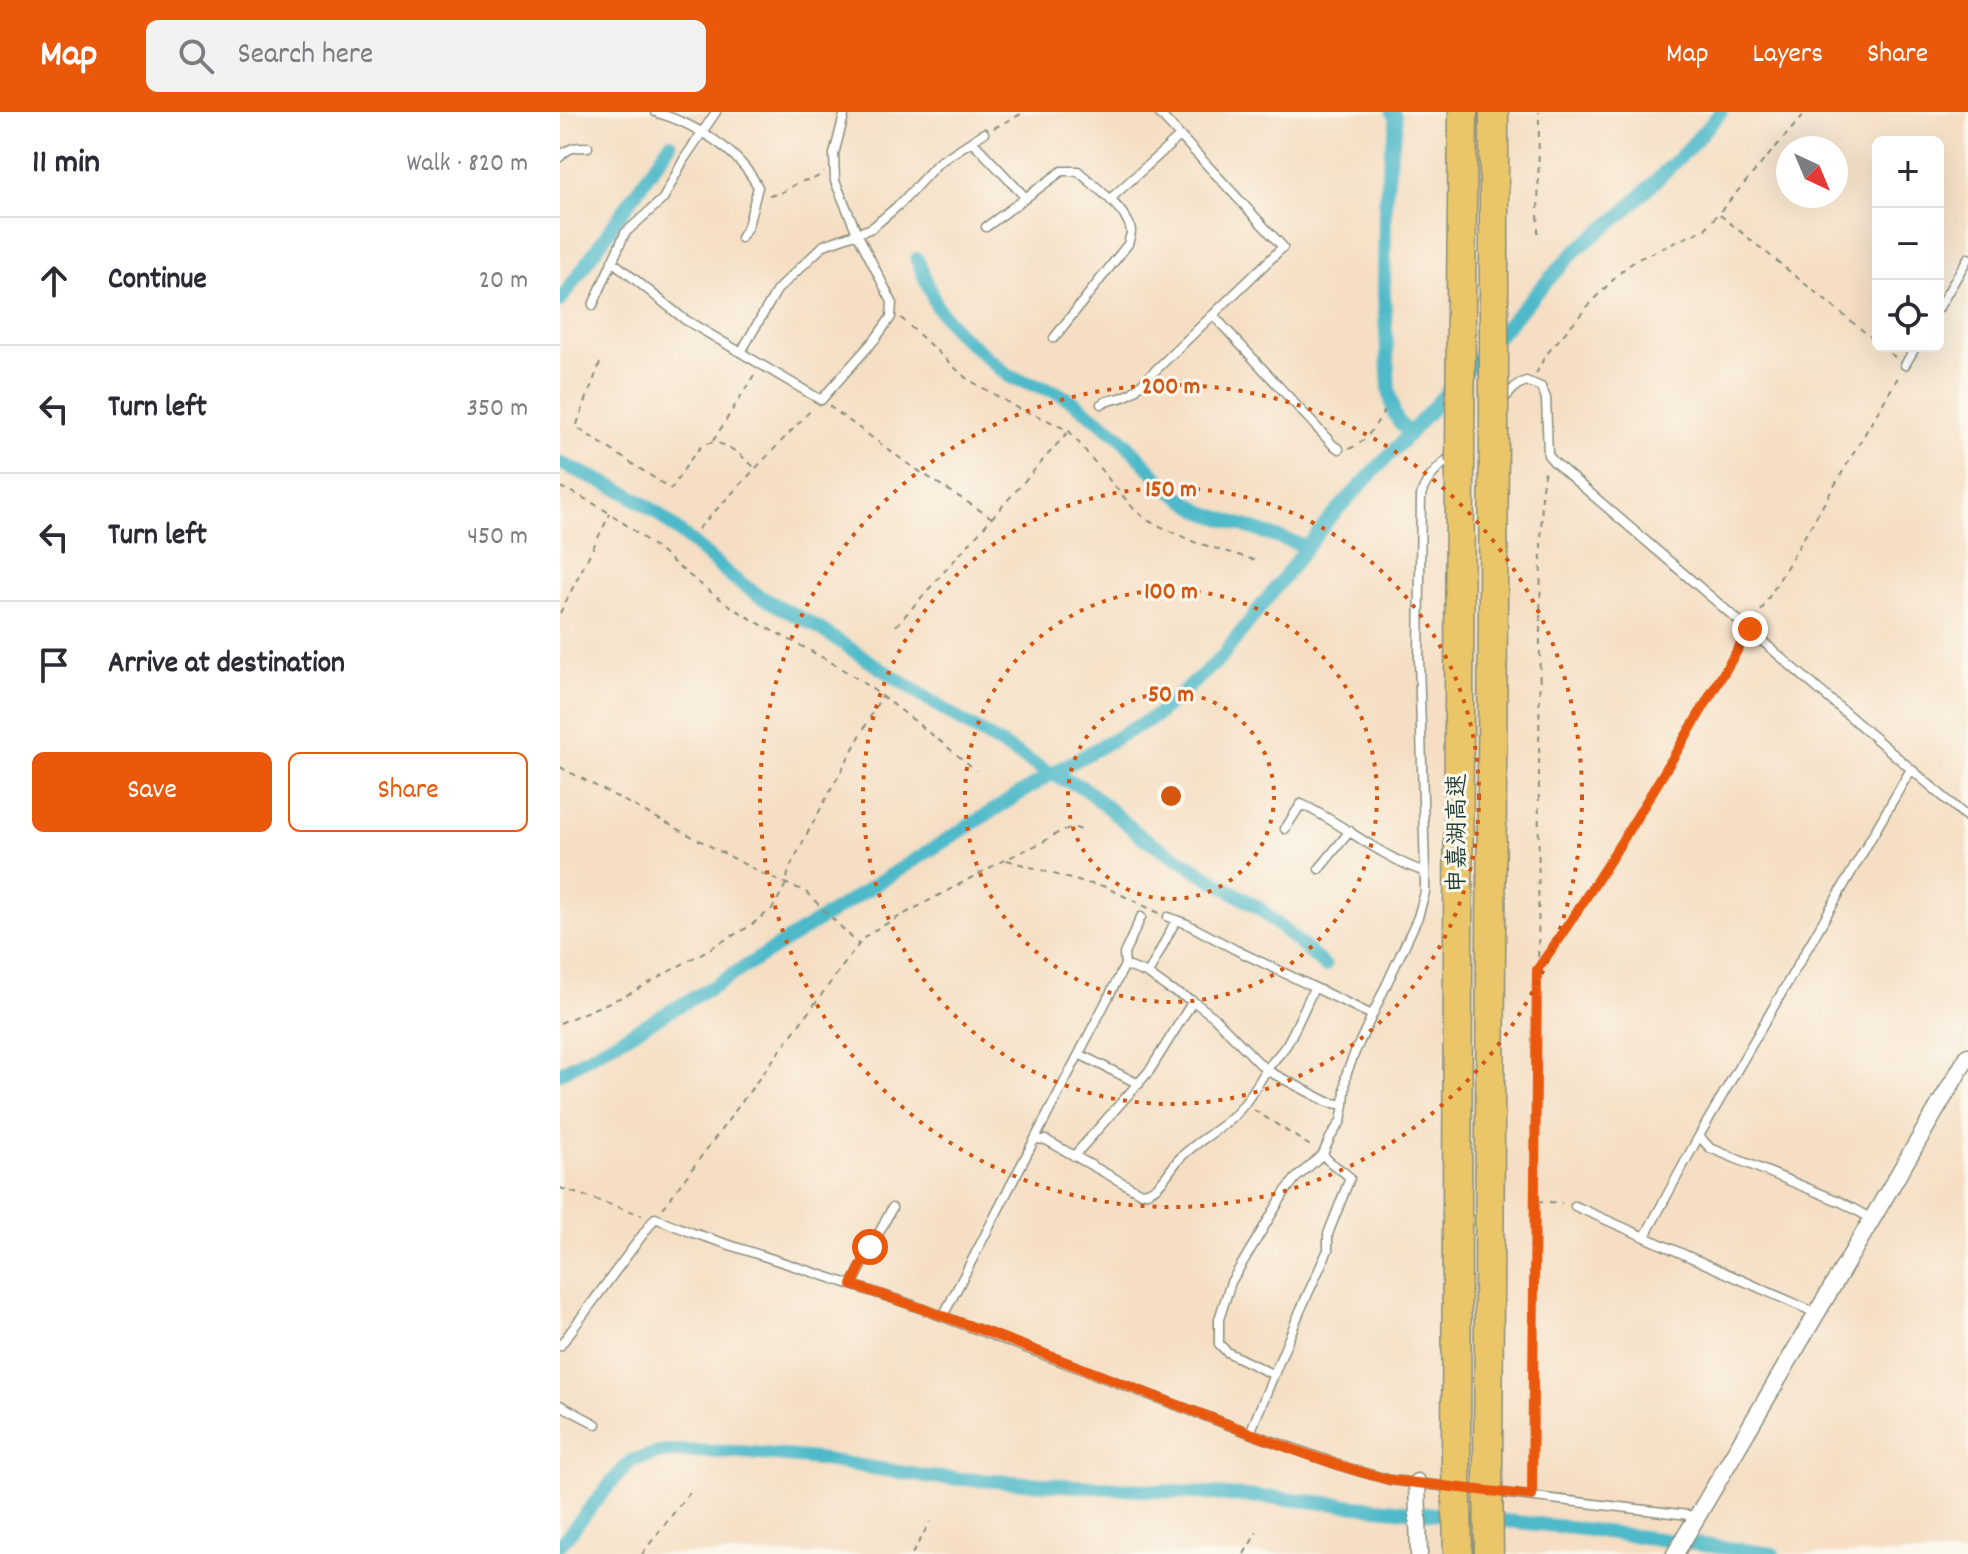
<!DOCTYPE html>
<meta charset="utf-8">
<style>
:root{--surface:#fff;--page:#f2f2f3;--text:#2b2b33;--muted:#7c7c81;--line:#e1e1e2;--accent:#ea580c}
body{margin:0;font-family:Dekko,"LXGW WenKai TC",sans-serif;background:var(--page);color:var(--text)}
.controls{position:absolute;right:24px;top:24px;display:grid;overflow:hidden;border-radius:12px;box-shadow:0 8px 32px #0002}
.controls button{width:72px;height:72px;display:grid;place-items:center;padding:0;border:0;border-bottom:2px solid var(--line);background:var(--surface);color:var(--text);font:40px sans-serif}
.compass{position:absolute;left:1216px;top:24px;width:72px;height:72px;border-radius:50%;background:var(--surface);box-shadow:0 8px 32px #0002;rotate:136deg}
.stop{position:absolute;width:24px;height:24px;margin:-18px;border:6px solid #ea580c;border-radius:50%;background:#fff}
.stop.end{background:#ea580c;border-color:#fff;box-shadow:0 2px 8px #0008}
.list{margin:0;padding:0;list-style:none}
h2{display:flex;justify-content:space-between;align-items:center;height:104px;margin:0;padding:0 32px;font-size:34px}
h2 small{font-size:26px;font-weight:400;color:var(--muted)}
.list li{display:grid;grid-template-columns:52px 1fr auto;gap:24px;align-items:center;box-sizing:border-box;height:128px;padding:0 32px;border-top:2px solid var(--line)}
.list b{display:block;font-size:30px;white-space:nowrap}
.list em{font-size:26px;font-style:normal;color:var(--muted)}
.actions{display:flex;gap:16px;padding:24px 32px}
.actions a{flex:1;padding:18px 0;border:2px solid var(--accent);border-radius:12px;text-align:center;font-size:28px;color:var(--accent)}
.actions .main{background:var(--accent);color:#fff}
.icon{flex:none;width:44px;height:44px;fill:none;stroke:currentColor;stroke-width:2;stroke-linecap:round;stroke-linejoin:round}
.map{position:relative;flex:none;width:1408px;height:1442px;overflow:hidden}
header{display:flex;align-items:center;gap:48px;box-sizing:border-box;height:112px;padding:0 40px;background:var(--accent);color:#fff}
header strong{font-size:38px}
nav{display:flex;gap:44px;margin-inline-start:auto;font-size:28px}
.search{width:560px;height:72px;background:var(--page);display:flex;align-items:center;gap:20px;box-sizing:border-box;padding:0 28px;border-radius:12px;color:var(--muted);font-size:30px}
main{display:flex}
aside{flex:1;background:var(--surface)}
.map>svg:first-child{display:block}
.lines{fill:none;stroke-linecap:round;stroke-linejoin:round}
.canal{stroke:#4db9c9;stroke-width:14}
.lane-casing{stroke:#8a8e7c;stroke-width:11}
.street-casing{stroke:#8a8e7c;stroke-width:19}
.highway-casing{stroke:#8a8e7c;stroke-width:31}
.path{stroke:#8a8e7c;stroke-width:2;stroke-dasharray:6 6;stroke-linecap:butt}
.lane{stroke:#fff;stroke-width:8}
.street{stroke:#fff;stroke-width:16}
.highway{stroke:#eac669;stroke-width:28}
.highway-bridge-casing{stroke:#8a8e7c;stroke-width:31;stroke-linecap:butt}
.highway-bridge{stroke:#eac669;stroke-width:28}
.route{stroke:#ea580c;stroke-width:10}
.ring{fill:none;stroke:#d45610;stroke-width:4;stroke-dasharray:4 8}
.labels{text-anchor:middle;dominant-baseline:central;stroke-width:6;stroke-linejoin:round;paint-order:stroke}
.street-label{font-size:24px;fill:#1f3d34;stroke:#fbf7ec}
.centre{fill:#d45610;stroke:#fbf7ec;stroke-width:4}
.ring-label{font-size:24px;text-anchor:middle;font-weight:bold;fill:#d45610;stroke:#fbf7ec;stroke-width:6;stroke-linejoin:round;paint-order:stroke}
</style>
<header>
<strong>Map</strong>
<div class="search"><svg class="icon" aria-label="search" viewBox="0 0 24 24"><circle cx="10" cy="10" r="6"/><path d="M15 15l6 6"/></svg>Search here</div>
<nav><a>Map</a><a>Layers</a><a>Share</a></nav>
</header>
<main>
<aside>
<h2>11 min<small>Walk · 820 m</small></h2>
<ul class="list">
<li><svg class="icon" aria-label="ahead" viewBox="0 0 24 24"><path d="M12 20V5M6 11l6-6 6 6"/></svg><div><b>Continue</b></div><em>20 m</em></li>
<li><svg class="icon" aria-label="left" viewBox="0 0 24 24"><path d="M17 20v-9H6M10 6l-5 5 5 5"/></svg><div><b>Turn left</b></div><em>350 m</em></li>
<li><svg class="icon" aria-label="left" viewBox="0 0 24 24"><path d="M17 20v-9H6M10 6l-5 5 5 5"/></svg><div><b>Turn left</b></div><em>450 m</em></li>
<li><svg class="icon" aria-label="arrive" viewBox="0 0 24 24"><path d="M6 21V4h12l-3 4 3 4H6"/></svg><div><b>Arrive at destination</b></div></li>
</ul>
<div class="actions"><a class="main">Save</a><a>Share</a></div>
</aside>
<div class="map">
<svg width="1408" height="1442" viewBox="0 0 1408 1442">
<rect width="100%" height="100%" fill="#fbf7ec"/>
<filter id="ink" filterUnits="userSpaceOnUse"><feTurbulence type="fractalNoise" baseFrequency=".0125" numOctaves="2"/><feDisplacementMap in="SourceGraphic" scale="16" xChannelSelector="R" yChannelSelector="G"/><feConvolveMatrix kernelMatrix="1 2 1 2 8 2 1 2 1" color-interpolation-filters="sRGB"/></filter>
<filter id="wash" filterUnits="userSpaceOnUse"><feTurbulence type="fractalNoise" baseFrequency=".006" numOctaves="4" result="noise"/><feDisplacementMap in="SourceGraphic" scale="32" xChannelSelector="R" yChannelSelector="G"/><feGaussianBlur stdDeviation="1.8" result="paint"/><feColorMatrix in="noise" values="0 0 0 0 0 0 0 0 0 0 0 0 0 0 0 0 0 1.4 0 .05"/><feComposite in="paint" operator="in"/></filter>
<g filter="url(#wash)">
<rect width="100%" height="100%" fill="#f5dec3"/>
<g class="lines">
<path class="canal" d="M832 0 835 4 836 16 831 38 825 93 824 181 829 278 834 302 840 312 850 321
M357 147 377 195 397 220 450 265 496 280 514 290 559 324 610 378 643 400 747 435
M0 189 110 32
M0 351 65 380 96 400 173 466 201 485 254 513 403 610 491 662 524 676 581 724 699 796 765 854
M0 961 156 873 491 662 596 604 661 546 768 408 850 321 976 181 1016 138 1061 103 1127 38 1161 0
M0 1433 49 1373 71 1349 106 1339 180 1340 258 1347 369 1365 717 1386 1006 1415 1213 1442"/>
</g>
</g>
<g filter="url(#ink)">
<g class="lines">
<g class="lane-casing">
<path id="lane" d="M95 0C135 12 178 37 198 75L188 114 181 126
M412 29 466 86
M0 45C8 35 16 35 28 35
M550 87 620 24
M426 115 502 59H518C532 72 569 99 571 119 571 123 569 128 568 132L494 226
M52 149 124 207 261 288 316 226 331 205 332 190 297 121 275 69 274 42 285 0
M33 193 65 121 103 87 124 47 156 0
M1378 197 1408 146
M653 203 773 333 779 337
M181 240 217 178 264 133 312 116 341 91 378 51 424 21
M1345 253 1356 234
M943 288 957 273 966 269 981 275 986 286 988 343 994 350 1408 706
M541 292C553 285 562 289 574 279L723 135 598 0
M725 717 741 692C784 712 820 745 865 760
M759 757 790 719
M608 805 627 812 676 838 812 903
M565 853 588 862 609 877 633 889 654 905 706 958 768 990 784 993
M588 862 616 808
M519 942 579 972
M1139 1024 1150 1036 1281 1090 1312 1107
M475 1027 486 1028 581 1081C601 1080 607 1059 621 1045 637 1029 658 1019 675 1003 687 991 695 976 704 962 710 951 720 943 727 932 737 914 745 895 754 876
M514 1044 590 958 633 889
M1015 1094 1256 1201
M1085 1124 1139 1024 1351 657
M292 1173 332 1096
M383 1204 565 853 564 842 581 805
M0 1234 95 1106 133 1121 347 1191 690 1321 788 1356 830 1368 1137 1404
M714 1263 667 1240 659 1232V1207L671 1170 725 1080 735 1067 763 1042
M0 1293 36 1312
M690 1321 740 1199 768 1138V1122L790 1066C782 1056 770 1054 763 1042L770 1026 781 1009 784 993 786 963 795 940 858 805 865 780V760L859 547 861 384C865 366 881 354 893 342"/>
</g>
<g class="street-casing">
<path id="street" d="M857 1370 859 1442
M1115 1442 1408 944"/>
</g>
<g class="highway-casing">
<path id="highway" d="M934 0V153
M901 187 903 0
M896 1351 900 350
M928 1359 934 319"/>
</g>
<path class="path" d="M434 16 465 0
M209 83C223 83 228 75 240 70 252 66 252 70 264 60
M1160 103 1318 231
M978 121 979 0
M341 206 406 266 459 297 483 306 509 319 556 376 575 398 587 408 634 430 698 449
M1321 234 1336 246
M40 251 16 315 111 377C120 365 130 345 141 335 158 321 184 345 196 357
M976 262 985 244 1034 187 1065 156 1078 147 1145 117 1246 0
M269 294 348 352 432 406
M153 329 194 263
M789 337C807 330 814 315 824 299
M0 375C62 400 106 448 159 486 201 517 252 536 296 566 338 594 377 627 416 658
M138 417 253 296
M0 501 50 402
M1195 509 1340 262
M336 514 508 320
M0 655 209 765 245 779 298 832
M447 748 521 770 543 774 599 801
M979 855C1053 750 1117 638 1183 528
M0 911 71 881 110 859 190 814 213 796 226 772 229 757 246 724 321 585
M694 998 752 1035
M0 1076 82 1103
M977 1089 1002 1091
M103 1096 302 828 311 820 446 747 481 731 501 719 513 715 521 718
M972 1373C981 1041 976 709 982 377L985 356
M82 1442 132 1377
M352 1442 370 1410
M684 1442 697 1420"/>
<use href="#lane" class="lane"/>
<use href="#street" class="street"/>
<use href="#highway" class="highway"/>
<g class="highway-bridge-casing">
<path id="highway-bridge" d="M934 319V153
M900 350 901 187
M896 1351 898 1442
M928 1359 929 1442"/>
</g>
<use href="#highway-bridge" class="highway-bridge"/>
</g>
</g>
<g class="lines" filter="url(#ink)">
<path class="route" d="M310 1135 292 1173C410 1211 525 1258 641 1302 703 1326 766 1352 830 1368L972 1384 977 858C1054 748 1121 632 1190 517"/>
</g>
<g class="ring">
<circle cx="611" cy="684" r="103"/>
<circle cx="611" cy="684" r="206"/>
<circle cx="611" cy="684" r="308"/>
<circle cx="611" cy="684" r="411"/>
</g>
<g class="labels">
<g class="street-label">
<text transform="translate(899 721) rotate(-90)">申嘉湖高速</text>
</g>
</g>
<circle cx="611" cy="684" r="12" class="centre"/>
<g class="ring-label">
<text x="611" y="281">200 m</text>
<text x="611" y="384">150 m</text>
<text x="611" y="486">100 m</text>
<text x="611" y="589">50 m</text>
</g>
</svg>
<div class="controls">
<button>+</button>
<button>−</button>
<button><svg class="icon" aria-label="locate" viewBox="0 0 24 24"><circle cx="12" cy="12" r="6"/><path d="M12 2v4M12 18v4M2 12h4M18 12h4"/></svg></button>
</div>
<svg class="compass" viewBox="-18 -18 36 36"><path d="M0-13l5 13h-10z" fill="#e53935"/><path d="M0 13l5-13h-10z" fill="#7c7c81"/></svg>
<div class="stop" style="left:310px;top:1135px"></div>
<div class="stop end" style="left:1190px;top:517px"></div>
</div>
</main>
